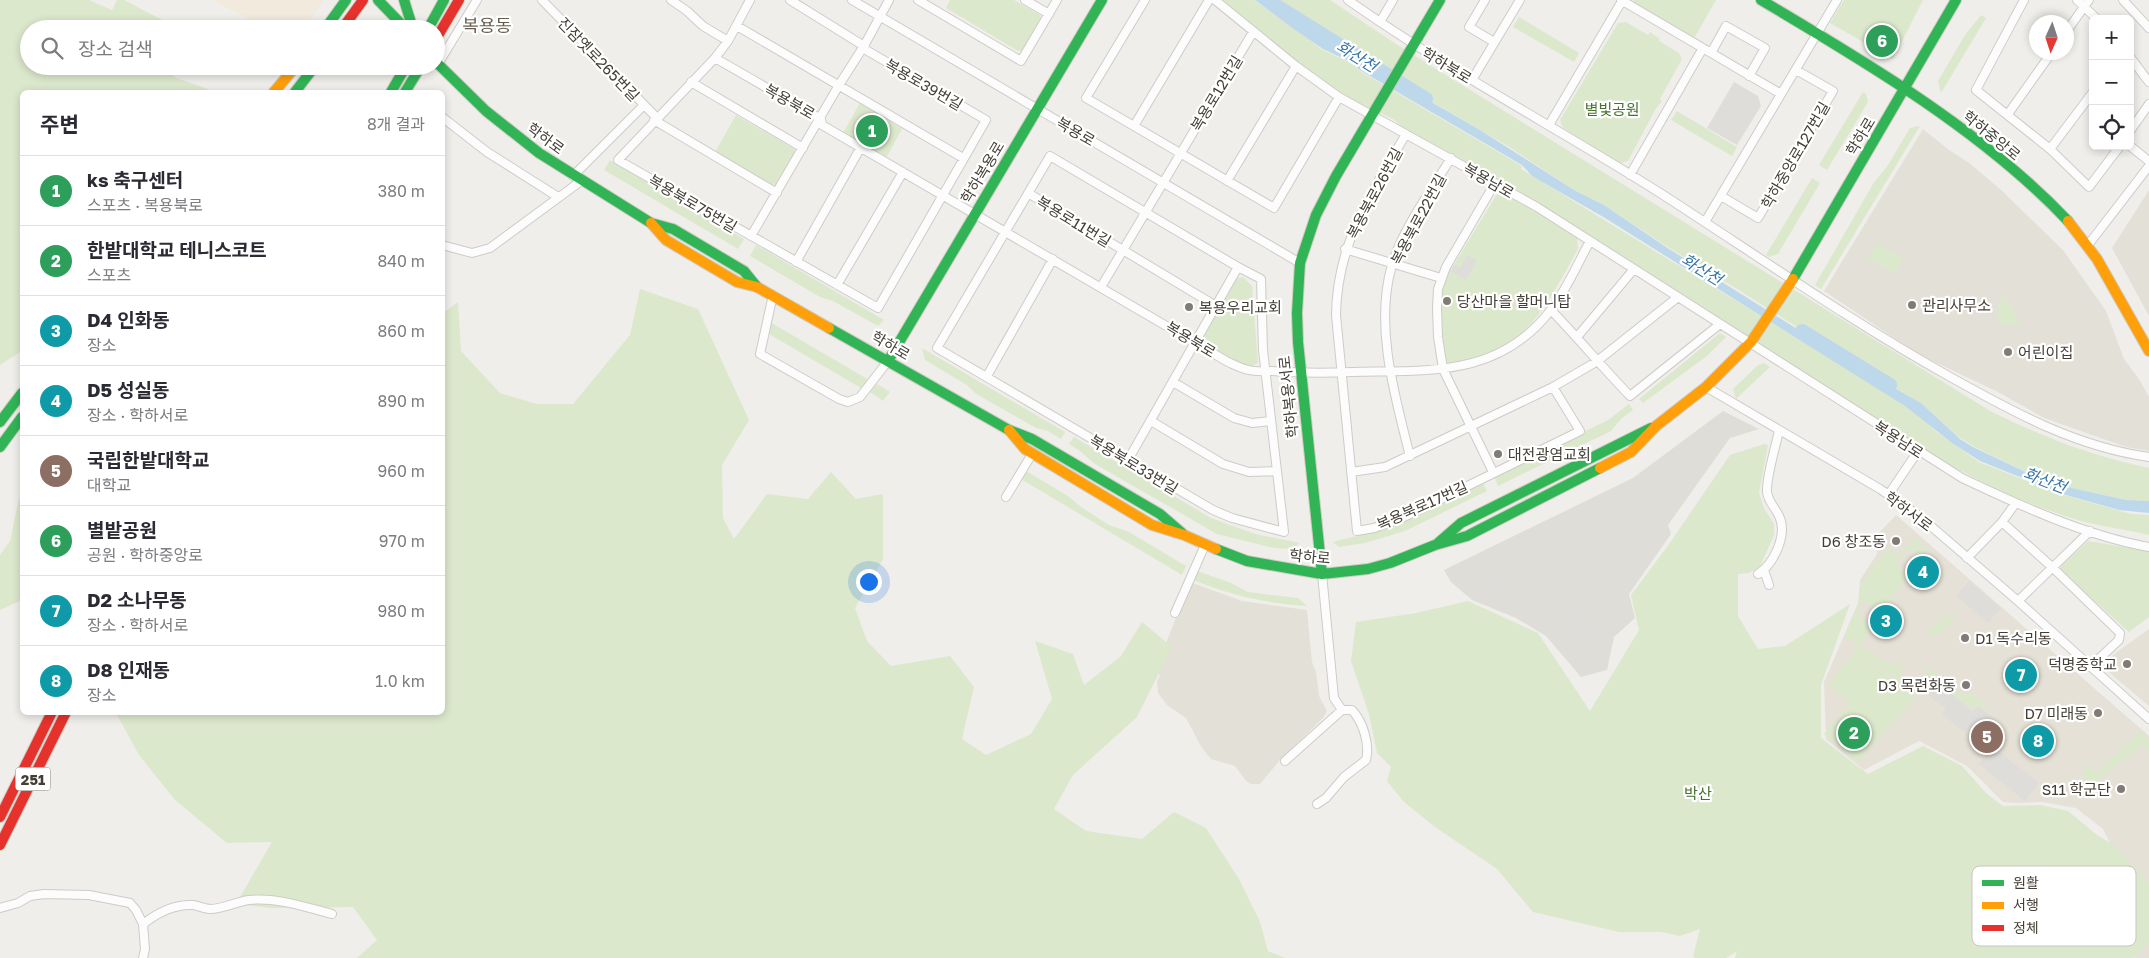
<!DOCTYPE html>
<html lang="ko">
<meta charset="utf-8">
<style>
:root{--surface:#fff;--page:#f2f2f3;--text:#2b2b33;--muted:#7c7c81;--line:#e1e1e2;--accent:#0f766e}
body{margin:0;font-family:"Golos Text","Noto Sans KR",sans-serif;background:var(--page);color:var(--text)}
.controls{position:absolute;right:15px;top:15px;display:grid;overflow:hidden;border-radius:8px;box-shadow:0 2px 8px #0003}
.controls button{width:45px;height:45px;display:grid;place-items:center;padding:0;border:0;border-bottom:1px solid var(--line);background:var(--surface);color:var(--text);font:25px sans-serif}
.compass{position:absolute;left:2029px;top:15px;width:45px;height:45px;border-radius:50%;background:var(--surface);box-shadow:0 2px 8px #0003;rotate:183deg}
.you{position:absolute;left:868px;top:581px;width:18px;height:18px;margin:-12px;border:4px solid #fff;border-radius:50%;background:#1a73e8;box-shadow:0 0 0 8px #1a73e833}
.badge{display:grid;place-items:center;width:32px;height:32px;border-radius:50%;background:var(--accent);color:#fff;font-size:16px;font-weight:700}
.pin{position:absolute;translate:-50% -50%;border:2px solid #fff;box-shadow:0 1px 5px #0006}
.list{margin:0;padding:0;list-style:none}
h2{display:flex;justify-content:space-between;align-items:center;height:65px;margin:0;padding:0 20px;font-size:21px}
h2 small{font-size:16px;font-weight:400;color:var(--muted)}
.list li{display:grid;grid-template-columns:32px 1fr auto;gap:15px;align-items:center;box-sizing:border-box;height:70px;padding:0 20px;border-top:1px solid var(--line)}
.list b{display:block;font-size:19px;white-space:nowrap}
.list p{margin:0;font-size:16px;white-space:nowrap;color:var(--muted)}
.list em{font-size:16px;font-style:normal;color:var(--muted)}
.icon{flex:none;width:28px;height:28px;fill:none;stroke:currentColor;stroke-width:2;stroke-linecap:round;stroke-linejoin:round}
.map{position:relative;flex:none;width:2149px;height:958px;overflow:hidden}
.search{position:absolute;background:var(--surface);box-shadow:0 2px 8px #0003;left:20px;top:20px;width:425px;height:55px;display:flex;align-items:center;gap:12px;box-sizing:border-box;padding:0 18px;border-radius:28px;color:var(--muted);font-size:19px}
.panel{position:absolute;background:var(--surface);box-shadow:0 2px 8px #0003;left:20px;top:90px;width:425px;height:625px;border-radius:8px}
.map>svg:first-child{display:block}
.residential{fill:#e3e0d7}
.commercial{fill:#f1eadd}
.industrial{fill:#dfddd8}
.education{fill:#e5e1d6}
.green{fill:#dce8cc}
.parking{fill:#deddd9}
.water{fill:#bdd8ea}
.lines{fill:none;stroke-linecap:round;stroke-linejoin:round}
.river{stroke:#bdd8ea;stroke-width:14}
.street-casing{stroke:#cdccc7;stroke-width:10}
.fast-casing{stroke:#cecbc1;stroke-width:12}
.slow-casing{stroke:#cecbc1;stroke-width:12}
.jam-casing{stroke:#cecbc1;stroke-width:12}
.street{stroke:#fdfcfc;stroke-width:8}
.fast{stroke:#30b455;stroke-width:10}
.slow{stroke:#ff9f0a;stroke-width:10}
.jam{stroke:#e5322d;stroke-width:10}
.poi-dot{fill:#807c75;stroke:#fff;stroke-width:2}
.labels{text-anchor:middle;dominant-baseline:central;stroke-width:4.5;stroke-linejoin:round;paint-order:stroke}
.shield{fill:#fff;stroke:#7c7972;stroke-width:1}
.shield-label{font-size:14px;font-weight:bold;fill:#443f36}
.street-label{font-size:15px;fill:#443f36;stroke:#fff}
.park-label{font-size:15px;fill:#46722e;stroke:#fff}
.poi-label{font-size:15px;fill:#443f36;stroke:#fff;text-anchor:start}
.water-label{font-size:16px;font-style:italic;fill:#3876a8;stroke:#fff}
.quarter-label{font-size:18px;fill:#665d4e;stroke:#fff}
.key{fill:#fff;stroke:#c7c5c3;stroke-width:1}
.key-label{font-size:14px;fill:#443f36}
</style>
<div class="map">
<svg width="2149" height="958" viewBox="0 0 2149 958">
<rect width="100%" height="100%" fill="#efeeea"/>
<path class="residential" d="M1923 129 1949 150 1968 162 2000 189 2063 250 2106 311 2124 359 2139 379 2149 397V451L2126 447 2044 418 1998 392 1918 354 1824 291Z
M2149 190V316L2112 248Z
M1190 582 1242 601 1307 610 1312 662 1316 672 1319 696 1327 711 1323 718 1280 760 1260 784H1251L1246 781 1235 766 1211 759 1202 748 1186 718 1167 705 1158 693 1157 681 1160 676 1156 669Z"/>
<path class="commercial" d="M213 0H324L303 29H268Z"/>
<path class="industrial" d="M1723 411 1759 429 1730 438 1668 525 1671 534 1629 594 1635 618 1614 637 1607 670 1581 677 1546 636 1516 618 1472 600 1451 582 1444 570 1633 478Z"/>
<path class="education" d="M1896 515 2149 736V958H2135L2137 945 2131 885 2103 829 2076 808 2042 802 2017 803 2003 802 1967 766 1919 741 1864 770 1826 739 1824 682 1858 603 1860 580 1877 554 1878 534Z
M2149 629V706L2105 669 2106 660Z"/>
<path class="green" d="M0 0H89L112 10 117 0H124L168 23V29H29V66H173L174 77 216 92H22V351L0 365Z
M950 0H1014L1040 15 1041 19 1025 50 1018 51 946 8Z
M1223 0H1254L1323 50 1355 65 1358 70 1522 166 1521 169 1831 359 1904 405 1925 421 1934 430 1979 462 2057 493 2131 514 2149 515V535C2128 530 2106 527 2085 522 2038 509 1993 488 1950 465 1767 354 1592 227 1402 127L1393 119 1357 102 1318 78 1279 48Z
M1267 0H1330L1399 46 1992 412C2043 437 2093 456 2149 468V501L2126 500 2049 483 1975 447 1957 436 1921 403 1858 366 1737 289 1666 246 1604 205 1574 190 1511 148 1381 72Z
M1634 0H1716L1692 42 1633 3Z
M1844 0H1923L1893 59 1830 23Z
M1981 15 1986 18 1941 93 1938 81 1965 35Z
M1519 17 1579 53 1574 62 1513 27Z
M1626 22 1648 35 1650 32 1660 39 1659 41 1679 53 1682 59 1660 99 1662 101 1655 110 1628 161 1619 163 1563 128 1560 120 1618 23Z
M1863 92 1866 94 1868 102 1827 170 1819 165Z
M860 103 902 129 886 158 843 133Z
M1677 111 1737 147 1732 156 1671 120Z
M736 115 794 149 795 154 778 184 772 185 715 152Z
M1920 126 1821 289 1815 285 1873 184 1888 165 1910 128Z
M610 160 744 239 738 249 604 170Z
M1812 178 1820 183 1778 254 1769 257 1766 255Z
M1503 192 1577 238 1578 249C1556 288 1537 330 1496 352 1482 359 1463 362 1448 366L1443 363C1440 335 1436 304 1444 276H1447L1497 194Z
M1878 243 1904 259 1895 273 1866 258Z
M756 245 884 320 878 326 833 301 820 297 750 256Z
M1243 277 1252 286 1258 363 1247 368 1203 344 1201 339 1235 279Z
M640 289 698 309 749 420 722 465 723 518 734 539 767 494 808 499 831 472 856 499 883 494V559L855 608 867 641 891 666 950 656 974 687 962 739 986 755 1031 734 1052 699 1035 641 1073 654 1084 685 1121 656 1142 622 1172 647 1137 717 1073 775 1054 809 1086 831 1142 839 1174 812 1206 828 1239 879 1260 922 1268 951 1285 958H357L377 940 353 907 270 908 236 904 272 842 227 843 175 800 139 755 116 713 442 712 443 313 458 302 461 351 500 393 537 404H573L630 335Z
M2005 297 2020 323 2011 326 2002 324 1997 319 1998 307Z
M770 322 869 380 861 388 764 331Z
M1720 333 1726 337 1707 356 1643 403 1639 399Z
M922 348 1065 432 1061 439 1048 431 1036 428 976 394 967 385 925 360Z
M1764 363 1770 367 1736 399 1733 389 1758 365Z
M877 384 890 392 883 401 870 392Z
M1629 404 1633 410 1621 419 1611 431 1498 486 1494 476 1608 420Z
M1074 437 1211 518 1255 534 1300 543 1292 549 1274 548 1217 534 1095 464 1080 451 1069 444Z
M1764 444 1768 445 1759 493 1764 508 1774 524V535L1759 569 1748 573 1738 574V616L1758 649 1785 646 1850 604 1821 685V738L1868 774 1923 746 1962 766 1987 794 2003 806 2040 805 2068 811 2097 835 2114 845 2149 882V944L2134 958H1735L1737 951 1726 958H1695L1693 956 1700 929 1680 936 1661 932H1619L1533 912 1497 869 1435 827 1404 802 1387 781 1391 767 1377 753 1369 714 1351 661 1356 622 1416 613 1468 601 1538 633 1590 711 1639 630 1631 595 1667 547 1730 455Z
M1026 471 1068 496 1081 507 1109 525 1129 532 1186 566 1182 575 1021 479Z
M1482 481 1487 491 1405 531 1365 543 1339 547 1333 542 1375 531Z
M22 495V600L0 610V555L10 541 18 503Z
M1915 538 1928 549 1921 557 1909 548 1895 565 1908 576 1882 611 1864 601 1857 612 1871 631 1860 644 1844 638 1859 603 1861 584 1888 548 1898 556Z
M2088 541 2149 551V617L2129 632 2060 570 2061 566Z
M1197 571 1229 582 1248 592 1298 598 1307 606C1264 603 1234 596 1193 580Z
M1952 613 1956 616 1941 634 1937 632 1934 636 1926 631Z
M1852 646H1862L1887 664 1902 662 1901 675 1918 687 1917 694 1862 653 1915 698 1858 762 1824 734 1850 703 1828 684 1857 650Z
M1928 667 1966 697 1970 692 1988 706 1985 710 1978 704 1973 710 1924 672Z
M2141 730 2149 740V752L2142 746 2107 773 2093 789 2085 781 2083 763 2097 772Z"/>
<path class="parking" d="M1734 82 1758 96 1761 106 1737 145 1707 128Z
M1467 255 1477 260 1466 280 1450 271 1454 265 1460 268Z
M1687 450 1701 460 1679 490 1665 479Z
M1506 568 1510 584 1482 599 1473 597 1477 585Z
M1969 581 2001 608 1988 623 1956 596Z
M1586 605 1604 639V646L1576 658 1554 619Z
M1929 675 1973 712 1978 706 1994 719 1980 736 1969 727 1964 732 1942 714 1946 709 1919 687Z
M1993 747 2039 783 2025 801 1979 764Z"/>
<path class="water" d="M1255 0H1266L1381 73 1480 130 1574 190 1604 205 1666 247 1858 367 1921 403 1960 439 1973 447 2049 483 2126 500 2149 501V513L2119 510 2059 493 1980 461 1952 443 1905 406 1605 218 1532 176 1522 165 1358 69 1355 64 1323 49 1295 30Z"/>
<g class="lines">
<path class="river" d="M1267 0 1426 99
M1802 331 1890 385"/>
<g class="street-casing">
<path id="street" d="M542 0 657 118
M671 0 687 11 703 26 728 41
M750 0 728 41 715 58 618 160 878 308 986 120 866 50 864 46 790 0
M852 0 1300 263
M918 0 1021 61 1057 0
M1025 0 1049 14
M1145 0 1086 98 1274 208 1339 97
M1215 0 1296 66 1339 97 1537 207 1962 478C2019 505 2086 536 2149 547
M1348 0C1447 70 1554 126 1657 191 1755 254 1850 321 1952 378 2015 413 2077 447 2149 457
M1485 0 1469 27 1494 42
M1621 0 1781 94
M2024 0 1976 90 2050 149 2089 187 2120 146
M2077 0 2097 19
M2123 0 2149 28
M1380 22 1393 0
M737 26 963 158
M2066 32 2089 0
M1711 53 1726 26 1765 48 1749 76
M2130 57 2149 82
M715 58 821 119 822 125 1228 362C1235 365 1242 369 1249 370 1256 372 1264 371 1272 371 1299 373 1325 373 1352 372 1427 370 1498 378 1550 311 1566 291 1578 263 1590 241
M438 64 477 0
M1472 80 1520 0
M691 82 803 148
M2008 114 2052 52
M442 117 487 152 558 197
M654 120 777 193
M1549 125 1622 1
M1134 126 1209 0
M2130 131 2149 104
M1406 134C1371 194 1337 243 1336 315L1357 531 1374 528 1402 518 1580 431 1553 387
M2130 146 2149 161
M2050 149 2093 92
M1050 156 1238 267 1261 279 1263 350 1284 532 1232 518 1213 510 937 348Z
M1630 175 1703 48
M573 176 644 105
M1227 181 1296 66
M1028 193 1216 306
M1721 196 1758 218 1833 91 1796 70
M1705 222 1837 0
M751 236 839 85 864 46 889 0
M442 245 472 253 490 248 581 181
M2088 245 2149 166
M1345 249 1441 278
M796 262 861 147
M837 285 903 172
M1101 287 1253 32
M773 295 760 354 839 399 848 402 860 397 888 361
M1551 310C1578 338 1603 368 1630 396L1720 324
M1577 337 1634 269
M987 376 1053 259
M1173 382 1234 418 1252 423 1271 421
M1706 387 1880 489 1918 515 2018 601 2149 719
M1151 421 1223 464 1249 472 1277 471
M1410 456C1395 397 1374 325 1392 265 1402 230 1432 189 1451 158
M1128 460 1238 267
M1351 472 1385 467 1553 387 1596 362 1678 297
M1493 472 1443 369 1438 337 1437 308 1438 289 1446 267 1495 183
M1889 494 1918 451
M1006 497 1032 454
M2002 522 2052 567 2120 633 2119 640 2090 667
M1967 558 2002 522 2015 504
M1764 570 1769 585
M1322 574 1334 698 1342 710
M1758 574C1774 564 1788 534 1779 516 1775 507 1768 502 1767 492 1766 477 1776 446 1779 430
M2018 601 2090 531
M1175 613 1205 545
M1285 761 1342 710H1352C1363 722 1370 744 1366 760L1344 777 1326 798 1317 804
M0 908 18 903 30 896 44 894 89 895 130 903 136 910 143 924 145 949 143 958
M143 924C157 913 175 904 193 905 199 906 205 909 211 909 225 908 236 902 249 900 277 897 305 907 332 914"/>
</g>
<g class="fast-casing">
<path id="fast" d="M378 0 406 29
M404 0 413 29
M1761 0C1866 62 1984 132 2068 221
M325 29 346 0
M428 29 444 0
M436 62 486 111 539 153 651 223 673 229 744 271 757 287
M295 92 315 66
M391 92 406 66
M405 92 421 66
M1793 279 1956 0
M829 328 1009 430 1032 439 1160 514 1182 533
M888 361 1102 0
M0 422 22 393
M0 447 22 417
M1438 543 1461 523 1651 428
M1216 549 1247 561 1322 574 1368 569 1390 563 1435 545 1467 536 1600 468
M1322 574 1298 342 1297 313 1300 263 1316 215 1336 176 1440 0"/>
</g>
<g class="slow-casing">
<path id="slow" d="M366 29H370
M274 92 296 66
M2068 221 2097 259 2149 351
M651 223 666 240 737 282 757 287 829 328
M1009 430 1025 449 1152 525 1184 535 1216 549
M1600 468 1631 452 1656 426 1706 387 1751 342 1793 279"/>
</g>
<g class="jam-casing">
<path id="jam" d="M342 29 363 0
M436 39 459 0
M0 817 52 712
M0 845 66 712"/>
</g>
<use href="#street" class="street"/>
<use href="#fast" class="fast"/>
<use href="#slow" class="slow"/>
<use href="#jam" class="jam"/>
</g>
<g class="poi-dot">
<circle cx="1447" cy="301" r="5"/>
<circle cx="1912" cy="305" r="5"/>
<circle cx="1189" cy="307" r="5"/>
<circle cx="2008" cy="352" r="5"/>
<circle cx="1498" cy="454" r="5"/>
<circle cx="1896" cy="541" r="5"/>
<circle cx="1965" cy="638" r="5"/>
<circle cx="2127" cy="664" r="5"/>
<circle cx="1966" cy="685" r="5"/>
<circle cx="2098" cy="713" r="5"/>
<circle cx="2121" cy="789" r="5"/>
</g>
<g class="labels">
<rect class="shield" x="15.5" y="767.5" width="35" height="23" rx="4"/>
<g class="shield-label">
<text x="33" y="779">251</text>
</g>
<g class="street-label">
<text transform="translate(599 59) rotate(46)">진잠옛로265번길</text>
<text transform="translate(1447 65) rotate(31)">학하북로</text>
<text transform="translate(924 84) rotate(30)">복용로39번길</text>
<text transform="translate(1216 93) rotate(-59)">복용로12번길</text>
<text transform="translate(790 101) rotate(30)">복용북로</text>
<text transform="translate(1076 131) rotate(30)">복용로</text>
<text transform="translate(1992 135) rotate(39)">학하중앙로</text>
<text transform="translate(1860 136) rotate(-59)">학하로</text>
<text transform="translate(546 138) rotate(36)">학하로</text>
<text transform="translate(1795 155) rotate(-60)">학하중앙로127번길</text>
<text transform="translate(982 172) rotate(-59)">학하복용로</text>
<text transform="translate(1489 180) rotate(30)">복용남로</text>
<text transform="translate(1374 193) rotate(-62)">복용북로26번길</text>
<text transform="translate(693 203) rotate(30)">복용북로75번길</text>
<text transform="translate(1418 219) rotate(-62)">복용북로22번길</text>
<text transform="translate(1074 221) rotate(31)">복용로11번길</text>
<text transform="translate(1191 339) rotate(31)">복용북로</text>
<text transform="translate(891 345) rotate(30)">학하로</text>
<text transform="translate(1288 397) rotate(-96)">학하복용서로</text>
<text transform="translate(1899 439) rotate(33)">복용남로</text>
<text transform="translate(1134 464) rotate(31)">복용북로33번길</text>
<text transform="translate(1422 505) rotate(-24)">복용북로17번길</text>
<text transform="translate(1909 511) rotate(37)">학하서로</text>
<text transform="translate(1310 556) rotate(5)">학하로</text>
</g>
<g class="park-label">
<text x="1612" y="109">별빛공원</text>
<text x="1698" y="793">박산</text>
</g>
<g class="poi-label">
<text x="1457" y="301">당산마을 할머니탑</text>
<text x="1922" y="305">관리사무소</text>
<text x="1199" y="307">복용우리교회</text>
<text x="2018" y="352">어린이집</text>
<text x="1508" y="454">대전광염교회</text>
<text x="1886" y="541" text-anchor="end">D6 창조동</text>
<text x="1975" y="638">D1 독수리동</text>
<text x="2117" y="664" text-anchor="end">덕명중학교</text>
<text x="1956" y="685" text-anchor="end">D3 목련화동</text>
<text x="2088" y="713" text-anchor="end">D7 미래동</text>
<text x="2111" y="789" text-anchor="end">S11 학군단</text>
</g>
<g class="water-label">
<text transform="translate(1357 56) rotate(32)">화산천</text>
<text transform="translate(1702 269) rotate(32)">화산천</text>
<text transform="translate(2045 480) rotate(21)">화산천</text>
</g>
<g class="quarter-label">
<text x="487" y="25">복용동</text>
</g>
</g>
<rect x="1972" y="866" width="164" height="80" rx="8" class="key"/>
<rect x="1982" y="880" width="22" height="6" fill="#30b455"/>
<rect x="1982" y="902" width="22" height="7" fill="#ff9f0a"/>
<rect x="1982" y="925" width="22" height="6" fill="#e5322d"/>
<g class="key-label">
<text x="2013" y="888">원활</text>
<text x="2013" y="910">서행</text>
<text x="2013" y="933">정체</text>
</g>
</svg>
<div class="controls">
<button>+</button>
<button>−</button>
<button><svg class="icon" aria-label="locate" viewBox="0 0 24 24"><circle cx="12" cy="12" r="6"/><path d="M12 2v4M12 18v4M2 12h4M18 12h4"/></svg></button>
</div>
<svg class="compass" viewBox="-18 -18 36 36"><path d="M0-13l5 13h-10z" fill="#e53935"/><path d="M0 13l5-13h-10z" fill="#7c7c81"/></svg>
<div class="you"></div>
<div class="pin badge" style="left:872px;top:131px;background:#2e9e5b">1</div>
<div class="pin badge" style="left:1854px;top:733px;background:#2e9e5b">2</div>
<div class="pin badge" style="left:1886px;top:621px;background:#0f9aa8">3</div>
<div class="pin badge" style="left:1923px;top:572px;background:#0f9aa8">4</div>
<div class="pin badge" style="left:1987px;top:737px;background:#8d6e63">5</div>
<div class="pin badge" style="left:1882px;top:41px;background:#2e9e5b">6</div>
<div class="pin badge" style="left:2021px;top:675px;background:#0f9aa8">7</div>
<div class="pin badge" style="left:2038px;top:741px;background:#0f9aa8">8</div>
<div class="search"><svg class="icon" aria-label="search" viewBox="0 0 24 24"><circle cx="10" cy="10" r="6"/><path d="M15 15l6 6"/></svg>장소 검색</div>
<section class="panel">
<h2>주변<small>8개 결과</small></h2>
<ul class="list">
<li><span class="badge" style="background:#2e9e5b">1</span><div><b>ks 축구센터</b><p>스포츠 · 복용북로</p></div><em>380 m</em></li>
<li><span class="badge" style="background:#2e9e5b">2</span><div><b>한밭대학교 테니스코트</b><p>스포츠</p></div><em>840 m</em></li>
<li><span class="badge" style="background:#0f9aa8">3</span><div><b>D4 인화동</b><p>장소</p></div><em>860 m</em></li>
<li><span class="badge" style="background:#0f9aa8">4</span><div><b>D5 성실동</b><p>장소 · 학하서로</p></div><em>890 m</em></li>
<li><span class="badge" style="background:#8d6e63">5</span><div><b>국립한밭대학교</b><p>대학교</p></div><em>960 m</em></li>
<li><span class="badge" style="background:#2e9e5b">6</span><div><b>별밭공원</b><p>공원 · 학하중앙로</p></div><em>970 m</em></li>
<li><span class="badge" style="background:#0f9aa8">7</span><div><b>D2 소나무동</b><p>장소 · 학하서로</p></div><em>980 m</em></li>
<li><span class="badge" style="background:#0f9aa8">8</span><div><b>D8 인재동</b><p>장소</p></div><em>1.0 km</em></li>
</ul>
</section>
</div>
